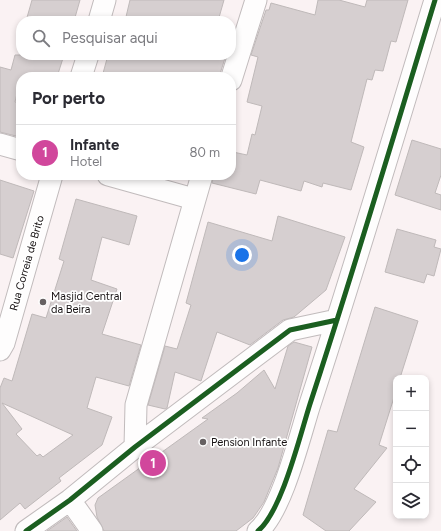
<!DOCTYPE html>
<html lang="pt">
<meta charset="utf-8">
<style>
:root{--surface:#fff;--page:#f2f2f3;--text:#2b2b33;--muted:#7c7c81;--line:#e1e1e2;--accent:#ea580c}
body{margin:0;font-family:Figtree,sans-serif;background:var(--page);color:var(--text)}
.controls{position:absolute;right:12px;bottom:12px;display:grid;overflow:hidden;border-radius:8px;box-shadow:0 2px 6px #0003}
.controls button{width:36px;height:36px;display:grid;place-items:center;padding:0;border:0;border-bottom:1px solid var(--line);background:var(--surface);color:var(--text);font:20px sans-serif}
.you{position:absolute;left:242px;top:255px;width:14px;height:14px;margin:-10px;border:3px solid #fff;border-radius:50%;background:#1a73e8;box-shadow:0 0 0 6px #1a73e833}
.badge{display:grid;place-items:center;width:26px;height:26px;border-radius:50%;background:var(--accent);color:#fff;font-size:13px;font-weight:700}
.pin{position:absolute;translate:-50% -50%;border:2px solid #fff;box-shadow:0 1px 4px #0006}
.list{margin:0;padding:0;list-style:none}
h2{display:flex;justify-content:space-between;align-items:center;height:52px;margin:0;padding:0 16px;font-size:17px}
h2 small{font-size:13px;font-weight:400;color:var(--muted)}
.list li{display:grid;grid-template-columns:26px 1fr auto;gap:12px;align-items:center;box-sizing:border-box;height:56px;padding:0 16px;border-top:1px solid var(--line)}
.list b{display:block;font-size:15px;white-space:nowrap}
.list p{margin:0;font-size:13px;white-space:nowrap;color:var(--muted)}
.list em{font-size:13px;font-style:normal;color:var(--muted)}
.icon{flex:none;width:22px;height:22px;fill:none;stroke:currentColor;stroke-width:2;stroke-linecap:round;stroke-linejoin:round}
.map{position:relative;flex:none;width:441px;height:531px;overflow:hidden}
.search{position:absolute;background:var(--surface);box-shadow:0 2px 6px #0003;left:16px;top:16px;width:220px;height:44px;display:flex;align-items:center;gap:10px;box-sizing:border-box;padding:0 14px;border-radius:16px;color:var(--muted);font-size:15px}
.panel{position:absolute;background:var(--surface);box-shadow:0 2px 6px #0003;left:16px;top:72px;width:220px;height:108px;border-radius:16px}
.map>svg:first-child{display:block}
.building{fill:#d6cfd0;stroke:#bfb9b9;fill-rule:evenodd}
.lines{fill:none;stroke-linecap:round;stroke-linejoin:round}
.street-casing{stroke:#c1bbbc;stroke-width:23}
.street{stroke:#fefdfd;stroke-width:21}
.cycleway-casing{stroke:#fff;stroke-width:8}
.cycleway{stroke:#1b5e20;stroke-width:5}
.poi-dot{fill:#676162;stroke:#fff;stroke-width:1.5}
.labels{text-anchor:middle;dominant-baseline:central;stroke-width:3.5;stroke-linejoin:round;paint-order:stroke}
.street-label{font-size:11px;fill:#181314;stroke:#fff}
.poi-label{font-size:11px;fill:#181314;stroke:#fff;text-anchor:start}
</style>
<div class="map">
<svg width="441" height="531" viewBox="0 0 441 531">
<rect width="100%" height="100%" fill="#faf2f3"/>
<path class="building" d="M32 0H80L74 21H26Z
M130 0H224L218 21H125Z
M318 0H339L365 7 367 0H408L396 42 391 41 383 71 375 70 372 80 367 79 351 142 364 147 351 190 323 183 322 187 304 181 301 191 260 180 256 194 212 183 214 175H231L233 152 247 155 252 134 255 135 262 106 247 102 258 57 251 55 266 10H269L271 3 315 15Z
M15 55H64L57 77H21L15 102 21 104 20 137 0 132V67L11 70Z
M108 55H226L219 77H102Z
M412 140 441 149V175L435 193 441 195V210L395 195Z
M0 180 34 191 13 258 0 254Z
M76 199 137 216 129 245 102 237 91 280 117 289 102 334 141 345 129 386 96 377 87 408 112 417 102 445 59 478 61 481 25 509 20 503 0 520V388L4 378 12 381 32 314 46 318 64 261 59 259ZM2 403 31 416 73 435 43 457 40 454 37 456 16 434 22 429Z
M278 216 345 237 326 290 294 317 283 320 250 345 217 332 201 381 175 372 167 408 165 409 148 405 165 346 177 349 191 305 186 303 208 222 272 241Z
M397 229 436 240 434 247 441 249 434 276 427 274 424 283 385 272Z
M375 307 418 321 400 378H396V391L379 445 387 448 354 489 376 502 349 531H326L303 515 328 430 337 432Z
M294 342 312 347 278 468 264 502 253 518 236 531H104L97 517 95 505 98 498 208 419 202 418 237 393 264 370 275 389 288 346Z
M67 517 77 531H47Z"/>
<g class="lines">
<g class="street-casing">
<path id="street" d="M99 21 105 0
M81 77 88 55
M231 80 256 0
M0 144 21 150
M108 175 194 199
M0 350 4 343 52 175
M135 447 136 405 202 175
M70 500 92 531
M26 531 70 500 135 447 290 330 337 320
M258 531C282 511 300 435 310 404 354 270 394 135 435 0"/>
</g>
<use href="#street" class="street"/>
<g class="cycleway-casing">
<path id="cycleway" d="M26 531 70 500 135 447 290 330 337 320
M258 531C282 511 300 435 310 404 354 270 394 135 435 0"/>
</g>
<use href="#cycleway" class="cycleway"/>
</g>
<g class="poi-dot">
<circle cx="43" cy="302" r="4"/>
<circle cx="203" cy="442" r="4"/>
</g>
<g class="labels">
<g class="street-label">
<text transform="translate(27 263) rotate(-74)">Rua Correia de Brito</text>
</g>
<g class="poi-label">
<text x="51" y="296">Masjid Central<tspan x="51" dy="13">da Beira</tspan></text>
<text x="211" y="442">Pension Infante</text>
</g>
</g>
</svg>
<div class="controls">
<button>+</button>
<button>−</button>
<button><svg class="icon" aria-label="locate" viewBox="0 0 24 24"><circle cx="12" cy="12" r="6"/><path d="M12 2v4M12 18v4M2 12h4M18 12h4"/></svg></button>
<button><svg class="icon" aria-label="layers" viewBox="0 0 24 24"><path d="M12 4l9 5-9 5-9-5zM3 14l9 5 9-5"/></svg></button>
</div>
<div class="you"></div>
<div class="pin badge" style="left:153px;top:463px;background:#d1479c">1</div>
<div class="search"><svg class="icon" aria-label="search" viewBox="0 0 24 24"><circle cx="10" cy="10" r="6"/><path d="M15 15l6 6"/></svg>Pesquisar aqui</div>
<section class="panel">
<h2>Por perto<small></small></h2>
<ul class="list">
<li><span class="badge" style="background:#d1479c">1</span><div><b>Infante</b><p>Hotel</p></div><em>80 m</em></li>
</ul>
</section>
</div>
